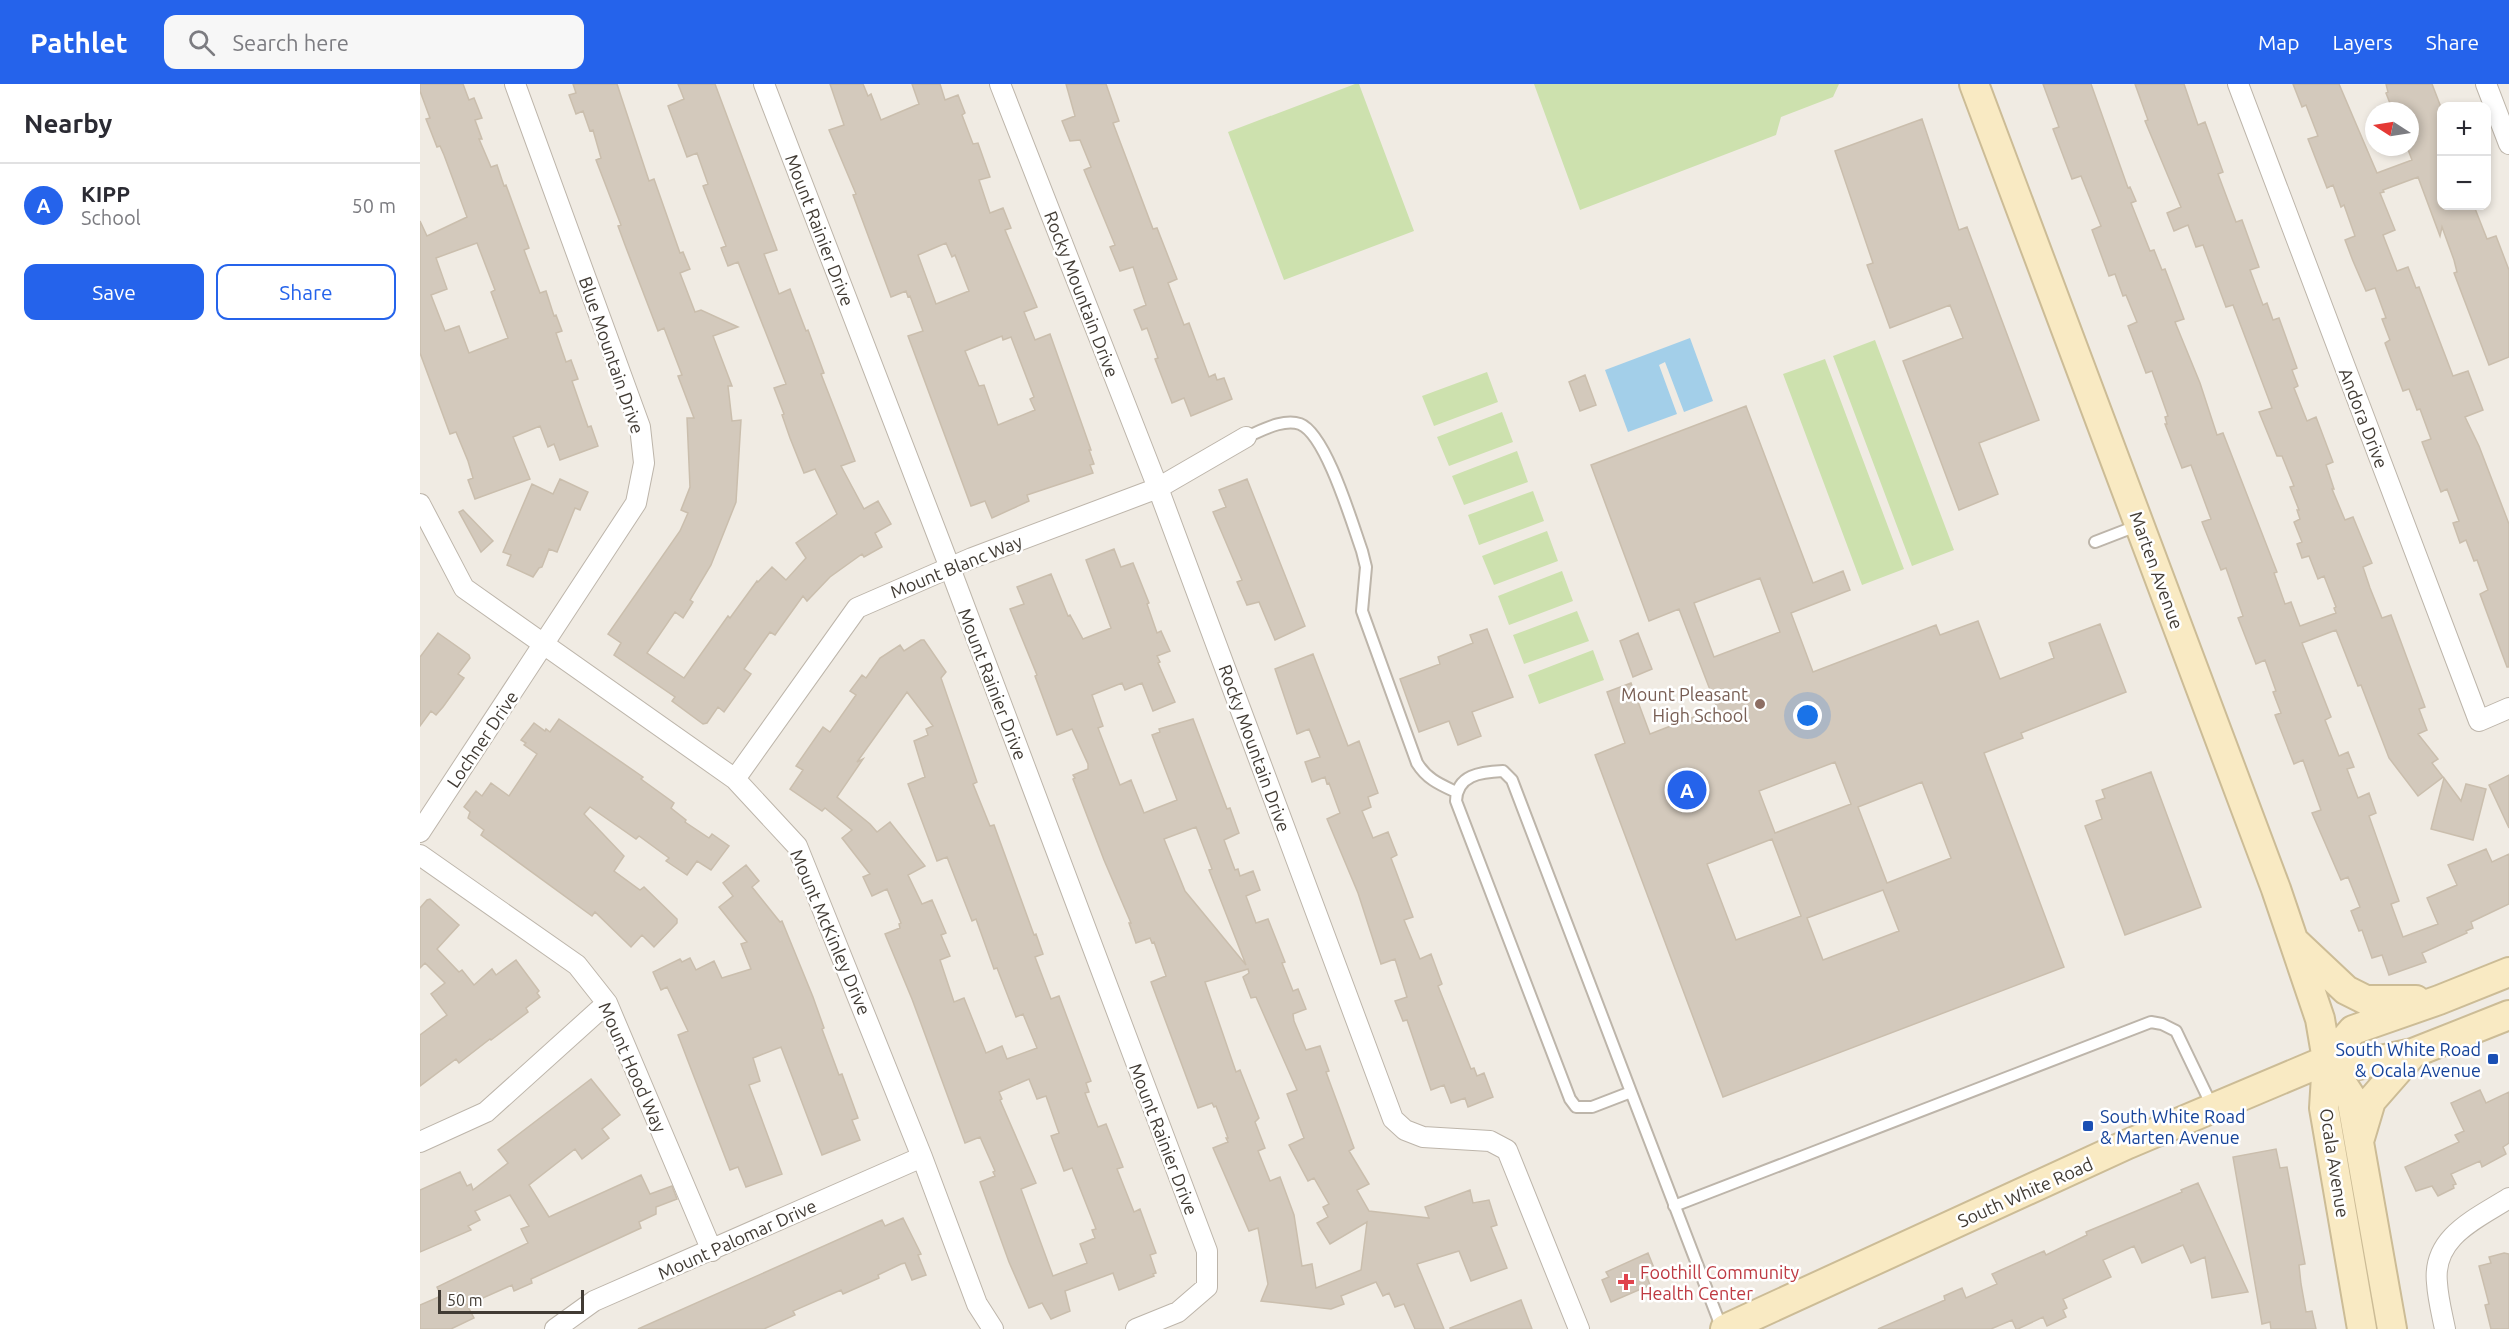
<!DOCTYPE html>
<meta charset="utf-8">
<style>
:root{--surface:#fff;--page:#f7f7f7;--text:#2b2b33;--muted:#7c7c81;--line:#e1e1e2;--accent:#2563eb}
body{margin:0;font-family:Ubuntu,sans-serif;background:var(--page);color:var(--text)}
.controls{position:absolute;right:18px;top:18px;display:grid;overflow:hidden;border-radius:12px;box-shadow:0 3px 9px #0003}
.controls button{width:54px;height:54px;display:grid;place-items:center;padding:0;border:0;border-bottom:2px solid var(--line);background:var(--surface);color:var(--text);font:30px sans-serif}
.compass{position:absolute;left:1945px;top:18px;width:54px;height:54px;border-radius:50%;background:var(--surface);box-shadow:0 3px 9px #0003;rotate:282deg}
.scale{position:absolute;left:18px;bottom:15px;width:146px;box-sizing:border-box;padding-left:6px;border:3px solid #413b34;border-top:0;font-size:16px;line-height:21px;white-space:nowrap;color:#413b34;-webkit-text-stroke:4px #fff;paint-order:stroke}
.you{position:absolute;left:1388px;top:632px;width:21px;height:21px;margin:-15px;border:4px solid #fff;border-radius:50%;background:#1a73e8;box-shadow:0 0 0 9px #1a73e833}
.badge{display:grid;place-items:center;width:39px;height:39px;border-radius:50%;background:var(--accent);color:#fff;font-size:20px;font-weight:700}
.pin{position:absolute;translate:-50% -50%;border:3px solid #fff;box-shadow:0 2px 6px #0006}
.list{margin:0;padding:0;list-style:none}
h2{display:flex;justify-content:space-between;align-items:center;height:78px;margin:0;padding:0 24px;font-size:26px}
h2 small{font-size:20px;font-weight:400;color:var(--muted)}
.list li{display:grid;grid-template-columns:39px 1fr auto;gap:18px;align-items:center;box-sizing:border-box;height:84px;padding:0 24px;border-top:2px solid var(--line)}
.list b{display:block;font-size:22px;white-space:nowrap}
.list p{margin:0;font-size:20px;white-space:nowrap;color:var(--muted)}
.list em{font-size:20px;font-style:normal;color:var(--muted)}
.actions{display:flex;gap:12px;padding:18px 24px}
.actions a{flex:1;padding:14px 0;border:2px solid var(--accent);border-radius:12px;text-align:center;font-size:21px;color:var(--accent)}
.actions .main{background:var(--accent);color:#fff}
.icon{flex:none;width:33px;height:33px;fill:none;stroke:currentColor;stroke-width:2;stroke-linecap:round;stroke-linejoin:round}
.map{position:relative;flex:none;width:2089px;height:1245px;overflow:hidden}
header{display:flex;align-items:center;gap:36px;box-sizing:border-box;height:84px;padding:0 30px;background:var(--accent);color:#fff}
header strong{font-size:28px}
nav{display:flex;gap:33px;margin-inline-start:auto;font-size:21px}
.search{width:420px;height:54px;background:var(--page);display:flex;align-items:center;gap:15px;box-sizing:border-box;padding:0 21px;border-radius:12px;color:var(--muted);font-size:22px}
main{display:flex}
aside{flex:1;background:var(--surface)}
.map>svg:first-child{display:block}
.green{fill:#cde1ae}
.water{fill:#a3cfe9}
.building{fill:#d3c9bc;stroke:#cabead;stroke-width:1.5;fill-rule:evenodd}
.lines{fill:none;stroke-linecap:round;stroke-linejoin:round}
.lane-casing{stroke:#bdb5aa;stroke-width:14}
.street-casing{stroke:#bdb5aa;stroke-width:22}
.secondary-casing{stroke:#ccbc96;stroke-width:32}
.lane{stroke:#fff;stroke-width:10}
.street{stroke:#fff;stroke-width:20}
.secondary{stroke:#f9eac3;stroke-width:28}
.education-dot{fill:#8d6e63;stroke:#fff;stroke-width:2}
.transit-dot{fill:#1a4fb4;stroke:#fff;stroke-width:2}
.health-dot{fill:#e0444e;stroke:#fff;stroke-width:2}
.labels{text-anchor:middle;dominant-baseline:central;stroke-width:5;stroke-linejoin:round;paint-order:stroke}
.street-label{font-size:18px;fill:#413b34;stroke:#fff}
.education-label{font-size:18px;fill:#785e54;stroke:#fff;text-anchor:end}
.transit-label{font-size:18px;fill:#164399;stroke:#fff;text-anchor:end}
.health-label{font-size:18px;fill:#be3a42;stroke:#fff;text-anchor:start}
</style>
<header>
<strong>Pathlet</strong>
<div class="search"><svg class="icon" aria-label="search" viewBox="0 0 24 24"><circle cx="10" cy="10" r="6"/><path d="M15 15l6 6"/></svg>Search here</div>
<nav><a>Map</a><a>Layers</a><a>Share</a></nav>
</header>
<main>
<aside>
<h2>Nearby<small></small></h2>
<ul class="list">
<li><span class="badge">A</span><div><b>KIPP</b><p>School</p></div><em>50 m</em></li>
</ul>
<div class="actions"><a class="main">Save</a><a>Share</a></div>
</aside>
<div class="map">
<svg width="2089" height="1245" viewBox="0 0 2089 1245">
<rect width="100%" height="100%" fill="#f0ebe3"/>
<path class="green" d="M935 0H939L994 147 864 196 808 48Z
M1114 0H1419L1413 13 1361 33 1356 51 1160 126Z
M1455 256 1534 466 1492 482 1413 272Z
M1405 275 1484 485 1442 501 1363 290Z
M1067 288 1078 318 1014 342 1002 312Z
M1082 328 1093 358 1029 382 1017 353Z
M1097 367 1108 398 1044 421 1032 392Z
M1113 407 1124 437 1059 461 1048 431Z
M1127 447 1138 477 1074 501 1062 472Z
M1142 487 1153 517 1089 541 1078 512Z
M1157 527 1169 557 1104 580 1093 551Z
M1173 566 1184 596 1119 620 1108 591Z"/>
<path class="water" d="M1270 254 1293 317 1264 328 1245 278 1239 281 1257 330 1208 348 1185 286Z"/>
<path class="building" d="M0 0H43L49 16 54 14 62 34 55 36 62 55H59L71 83 77 81 84 102 86 101 109 164 104 166 120 209 126 207 134 232 136 231 142 247 136 249 146 278 151 276 158 295 152 297 168 343 171 342 178 362 140 376 134 360 128 363 120 342 93 353 110 395 55 415 48 396 53 394 48 377 36 348 30 350 0 269V137L7 152 47 133 24 71 20 62 17 63 6 35 10 34 0 7ZM57 159 75 206 71 208 88 254 49 269 39 242 25 247 11 211 27 205 16 174Z
M153 0H197L229 97 234 95 260 169 263 168 270 185 260 189 275 228 281 226 318 243 293 252 312 302H308L312 337 321 336 316 418 291 481 270 516 273 518 263 534 255 528 227 569 264 594 308 532 310 534 337 497 338 498 352 483 366 496 386 474 376 459 417 430 395 385 384 389 370 354 362 331 364 330 354 304 366 300 318 178 308 182 301 164 306 162 283 102 288 100 277 69 267 73 248 22 264 15 258 0H295L357 166 344 170 359 210 370 205 386 247 388 246 404 289 401 290 435 377 421 382 444 425 458 417 471 440 455 449 462 463 444 473 442 470 410 493 387 517 383 512 355 551 350 548 324 585 331 590 304 628 298 623 287 639 283 640 252 617 255 613 194 571 201 559 188 550 260 447 268 429 261 426 270 403 267 334H274L258 292 262 291 244 244 238 247 205 161 198 142 201 141 176 76 181 74 173 46 170 47 163 27 156 30 149 11 156 9Z
M410 0H443L448 12 451 10 461 36 499 20 492 0H520L525 16 538 11 545 29 542 31 553 60 558 59 570 93 559 96 570 129 583 124 591 144 585 146 617 223 604 228 615 256 630 250 671 366H669L674 380 670 381 673 389 607 411 609 417 572 434 565 417 551 422 488 252 503 247 490 212 488 213 486 207 471 213 433 111 436 110 409 46 424 41ZM526 159 532 173 535 171 549 207 516 220 498 171ZM582 252 583 256 591 253 614 313 610 315 615 326 578 341 564 301 559 302 545 267Z
M646 0H686L699 37 693 39 733 145 737 144 757 195 748 199 764 241 769 239 789 293 795 290 797 296 804 294 812 315 771 332 764 314 752 319 735 275 738 274 727 244 722 246 714 226 726 221 713 183 700 187 690 163 695 161 664 86 671 83 660 56 650 57 642 37 655 32Z
M1623 0H1671L1708 104 1710 103 1716 117 1711 119 1730 167 1734 166 1742 186 1745 185 1764 235 1755 238 1780 299 1797 351 1803 349 1857 488 1854 489 1865 520 1871 518 1880 542 1916 529 1914 524 1916 523 1904 492 1898 495 1889 472 1882 474 1877 460 1882 458 1874 438 1880 435 1877 426H1879L1870 403 1874 402 1862 372H1857L1839 328 1852 324 1813 221 1806 223 1783 161 1776 163 1768 141 1754 147 1747 129 1761 123 1725 37 1728 36 1715 0H1764L1778 41 1785 38 1803 88 1798 90 1816 138 1822 136 1839 183 1830 186 1843 221 1847 219 1853 236 1859 234 1877 284 1872 286 1878 302 1874 304 1887 337 1896 333 1913 378 1906 381 1914 405H1912L1925 436 1933 433 1952 479 1943 483 1950 504 1962 534 1971 531 2005 623 1999 625 2007 646 1998 650 2018 675 2012 679 2023 693 1998 712 1969 674 1941 601 1938 602 1916 546 1882 559 1911 633 1905 636 1919 672 1928 668 1934 683 1927 685 1938 714 1949 709 1956 729 1949 732 1979 817 1971 820 1983 853 2018 840 2007 814 2037 801 2028 781 2066 765 2072 778 2089 770V820L2051 838 2053 844 2046 847 2047 849 2002 869 2006 878 1969 891 1962 871 1952 874 1942 846 1939 847 1931 827 1940 823 1928 793 1921 796 1892 729 1901 726 1893 704 1883 676 1874 680 1855 631 1861 629 1853 608 1856 607 1845 576 1836 580 1818 534 1823 532 1806 484 1801 486 1782 438 1791 435 1771 381 1762 384 1745 340H1747L1745 333 1748 332 1732 287 1726 289 1708 242 1717 238 1706 211 1703 212 1695 190 1689 192 1672 146 1681 142 1661 92 1652 95 1633 45 1639 43Z
M1873 0H1919L1957 89 1992 76 1987 63H1990V27H1973L1966 9 1968 8 1966 0H2012L2022 26V122H2054L2067 155 2076 152 2089 186V273L2069 281 2034 189 2037 188 2034 176 2022 143 2020 152 1998 93 1963 106 1964 108 1960 109 1975 146 1963 151 1977 187 1988 183 1996 204 1999 203 2033 292 2048 287 2063 326 2045 333 2059 362 2089 440V583H2087L2060 510 2068 506 2057 476 2054 477 2046 456 2040 459 2033 439 2039 437 2027 405 2021 408 2002 358 2011 355 2000 325 1997 326 1989 305 1983 307 1972 278 1965 259 1970 256 1962 235 1966 234 1955 204 1946 207 1933 177 1925 156 1935 152 1924 121 1921 123 1913 101 1907 104 1888 55 1898 52 1886 21 1882 23Z
M1502 35 1539 146 1547 143 1619 336 1559 359 1578 410 1539 426 1483 277 1543 254 1530 221 1470 244 1447 181 1453 179 1415 67Z
M1165 291 1176 321 1160 327 1149 298Z
M1326 322 1393 499 1423 487 1430 506 1371 529 1393 588 1516 541 1520 551 1558 537 1580 595 1634 574 1629 559 1680 540 1706 608 1601 649 1603 654 1564 669 1644 883 1303 1013 1175 671 1205 659 1187 608 1211 599 1230 650 1297 624 1259 525 1229 537 1171 381ZM1340 494 1360 548 1294 573 1274 519ZM1415 678 1431 720 1355 749 1339 707ZM1502 698 1531 774 1467 799 1438 723ZM1352 755 1381 832 1316 856 1287 780ZM1463 806 1479 847 1403 876 1387 834Z
M140 395 168 408 160 426 155 424 137 468 129 465 122 483 119 484 113 493 87 481 91 471 83 468 112 400 133 410Z
M827 395 885 542 855 556 839 518 827 521 817 498 822 496 793 428 806 423 799 406Z
M43 426 73 457 61 468 39 428Z
M694 465 701 483 713 479 729 519 727 520 737 549 741 547 750 567 737 572 740 578 738 579 755 618 733 627 722 599 705 606 702 599 672 611 683 642 678 644 700 701 711 696 724 729 757 716 732 651 740 648 739 645 773 635 807 725 810 724 819 749 804 756 815 786 818 785 820 792 833 787 840 806 826 812 836 839 848 835 865 878 862 879 873 907 878 905 886 925 873 930 874 937 886 966 900 962 909 987 906 988 934 1064 929 1067 949 1100 937 1106 949 1127 1009 1134 1005 1123 1050 1106 1053 1119 1069 1116 1077 1141 1071 1143 1087 1184 1051 1197 1039 1167 997 1180 1024 1245H995L984 1220 975 1223 969 1209 963 1212 956 1198 921 1212 924 1220 911 1225 841 1217 848 1200 838 1144 829 1147 793 1064 808 1058 806 1054H808L796 1022 794 1023 792 1019 778 1024 731 898 746 892 734 858 732 859 730 854 716 859 709 839H711L684 776 653 695 655 694 653 691 668 685V680L652 645 637 651 615 592 617 591 590 525 604 520 597 503 631 490 648 532 650 531 663 555 691 544 666 476ZM776 743 792 785 789 786 826 881 765 807 744 755ZM828 885 829 889 823 893 831 914 836 913 877 1006 867 1010 884 1054 869 1061 888 1097 894 1094 909 1120 903 1123 908 1133 897 1139 910 1160 947 1138 941 1186 896 1204 892 1180 882 1182 874 1131 860 1093 850 1097 838 1067 845 1064 835 1038 839 1034 820 986 816 988 785 898Z
M1067 545 1093 613 1052 628 1061 652 1038 661 1029 637 999 648 980 595 1020 580 1018 573 1053 559 1050 551Z
M18 549 49 571 50 574 38 590 44 594 23 623 16 631 11 627 0 642V573Z
M1218 549 1232 585 1213 593 1200 557Z
M501 556H504L526 588 521 594 557 698 553 700 570 742 574 741 614 851 616 850 623 870 615 873 631 915 639 912 671 997 666 999 669 1008 665 1009 678 1043 686 1040 703 1083 697 1085 714 1128 720 1125 736 1169 730 1171 736 1189 733 1190 734 1192 699 1206 693 1189 645 1207 650 1227 631 1235 622 1219 609 1224 589 1178 560 1098 575 1092 573 1088 575 1087 560 1053 545 1059 492 915 465 850 480 844 479 840 481 839 467 805 452 812 443 793 450 790 422 754 432 746 405 724 402 727 370 705 383 686 376 682 403 643 410 648 436 611 430 607 442 591 446 594 460 574 480 561 484 567ZM487 608 513 642 506 645 508 651 494 657 505 693 488 700 517 777 527 773 552 837 556 835 574 885 577 884 596 933 603 930 617 964 587 975 582 962 566 969 544 914 534 918 520 876 530 872 521 851 526 849 512 816 502 820 488 791 505 782 470 738 457 748 450 740 417 713 443 675 437 678ZM609 995 617 1015 626 1012 639 1049 631 1052 644 1087 652 1084 676 1145 672 1146 675 1154 660 1160 667 1179 633 1192 601 1105 616 1099 580 1016 582 1015 579 1008Z
M893 570 928 662 939 657 958 709 948 713 951 723 942 727 953 754 968 748 977 771 971 774 993 833 984 836 1000 875 1011 870 1022 900 1018 902 1051 985 1054 984 1057 992 1064 989 1073 1013 1048 1023 1045 1014 1031 1019 1024 1001 1011 1006 987 936 983 937 975 917 987 913 975 875 961 880 938 809 907 735 920 729 909 699 907 700 905 693 892 698 885 678 900 673 889 645 877 650 855 585Z
M139 635 223 693 221 695 254 719 251 724 266 736 265 738 289 754 292 750 309 762 291 786 277 777 267 791 246 777 249 774 219 752 216 755 170 723 164 730 204 772 194 787 220 806 224 803 257 835V839L234 863 222 851 211 863 175 828 172 832 61 751 64 746 48 734 50 728 44 723 56 707 62 712 71 699 89 712 117 670 104 661 106 659 101 656 114 639 125 647 126 645 130 648Z
M1731 688 1781 823 1705 851 1665 742 1682 735 1676 717 1685 714 1682 706Z
M2089 691V744L2069 701Z
M2024 694 2041 717 2046 700 2066 705 2053 756 2011 745Z
M326 781 339 797 332 803 360 838 362 837 393 913 404 944 402 945 419 991 422 990 438 1034 432 1036 440 1056 402 1071 361 963 333 974 340 997 329 1001 362 1090 326 1103 318 1083 310 1086 268 977 258 951 268 947 247 903 241 906 233 888 260 875 262 878 270 874 276 886 294 877 302 894 331 885 321 860 327 858 299 823 313 812 303 799Z
M10 815 39 841 17 865 39 888 42 886 54 901 72 885 76 891 96 876 119 907 117 909 120 913 106 924 108 928 71 956 70 955 39 979 36 975 0 1002V951L27 931 11 910 25 899 5 879 0 884V824L7 816Z
M171 995 200 1031 182 1045 189 1054 162 1075 155 1065 109 1101 129 1133 221 1091 230 1110 252 1102 257 1115 236 1123V1130L219 1138 221 1144 111 1195 112 1199 94 1207 92 1201 47 1221 54 1234 31 1245H0V1221L21 1212 17 1203 108 1159 101 1145 109 1142 90 1111 55 1127 60 1136 48 1142 51 1146 0 1168V1106L40 1088 47 1102 51 1100 53 1106 88 1079 78 1066Z
M2060 1006 2066 1019 2089 1008V1059L2083 1063 2086 1070 2062 1083 2060 1077 2031 1090 2036 1100 2033 1101 2034 1104 2018 1112 2012 1102 1996 1107 1985 1083 2039 1058 2035 1051 2044 1047 2031 1019Z
M1856 1065 1860 1084 1867 1083 1885 1180 1879 1181 1881 1200 1886 1228 1892 1227 1896 1245H1851L1850 1238 1842 1240 1813 1073Z
M1778 1099 1828 1208 1792 1214 1785 1173 1771 1179 1763 1161 1722 1179 1714 1162 1683 1176 1691 1193 1643 1215 1647 1224 1643 1226 1646 1233 1627 1242 1623 1233 1598 1245H1596L1592 1236 1571 1245H1458L1525 1216 1524 1212 1542 1204 1546 1214 1577 1200 1572 1190 1624 1167 1626 1171 1667 1151 1666 1148 1762 1108 1761 1106Z
M483 1134 501 1170 498 1171 506 1191 492 1196 485 1179 481 1180 458 1191 459 1194 423 1210 421 1206 373 1227 375 1231 344 1245H218L462 1136 465 1142Z
M1228 1169 1236 1189 1227 1193 1230 1201 1191 1218 1182 1196 1189 1193 1186 1188Z
M2084 1169 2089 1170V1245H2071L2065 1221 2069 1220 2059 1182 2071 1179 2069 1173Z
M1101 1216 1112 1245H1030V1244Z"/>
<g class="lines">
<g class="lane-casing">
<path id="lane" d="M826 353C841 347 863 334 880 340 906 350 932 439 942 467L946 483 942 527 997 679C1007 695 1019 700 1036 708
M1675 458 1719 441
M1083 687 1092 696 1211 1008 1172 1023H1156L1150 1015 1036 717C1037 691 1060 688 1083 687Z
M1211 1008 1302 1245
M1254 1122 1731 938 1742 940 1756 947 1792 1022"/>
</g>
<g class="street-casing">
<path id="street" d="M344 0 530 484 787 1167V1203L758 1228 716 1245
M580 0 738 404 973 1035 985 1046 1003 1053 1070 1057 1087 1066 1159 1245
M1818 0 2059 637 2089 624
M2066 0 2089 60
M0 420 44 504 315 695 377 762 502 1073 557 1220 573 1245
M315 695 437 524 552 474 738 404 826 353
M0 748 216 419 224 379 220 343 95 0
M0 771 157 881 187 919 292 1167
M0 1058 66 1028 187 919
M135 1245 174 1217 502 1073
M2025 1245C2022 1230 2018 1215 2017 1199 2012 1153 2056 1135 2089 1114"/>
</g>
<g class="secondary-casing">
<path id="secondary" d="M1554 0 1856 805 1900 935 1907 976 1904 1024 1942 1245
M1875 858 1926 906 1946 916H1996
M1907 976 1931 1013 1972 1245
M1907 976 1938 981 1993 969 2089 931
M1940 1054 1951 1017 1993 969
M1305 1245 1708 1060 1907 976 1933 946 2019 916 2089 888"/>
</g>
<use href="#lane" class="lane"/>
<use href="#street" class="street"/>
<use href="#secondary" class="secondary"/>
</g>
<circle class="education-dot" cx="1340" cy="620" r="6"/>
<g class="transit-dot">
<rect x="2067" y="969" width="12" height="12" rx="3"/>
<rect x="1662" y="1036" width="12" height="12" rx="3"/>
</g>
<path class="health-dot" d="M1203 1189h6v6h6v6h-6v6h-6v-6h-6v-6h6z"/>
<g class="labels">
<g class="street-label">
<text transform="translate(400 146) rotate(69)">Mount Rainier Drive</text>
<text transform="translate(662 210) rotate(69)">Rocky Mountain Drive</text>
<text transform="translate(192 271) rotate(71)">Blue Mountain Drive</text>
<text transform="translate(1944 334) rotate(69)">Andora Drive</text>
<text transform="translate(536 482) rotate(-22)">Mount Blanc Way</text>
<text transform="translate(1737 486) rotate(70)">Marten Avenue</text>
<text transform="translate(573 600) rotate(69)">Mount Rainier Drive</text>
<text transform="translate(62 655) rotate(-56)">Lochner Drive</text>
<text transform="translate(835 664) rotate(70)">Rocky Mountain Drive</text>
<text transform="translate(411 848) rotate(67)">Mount McKinley Drive</text>
<text transform="translate(213 983) rotate(66)">Mount Hood Way</text>
<text transform="translate(744 1055) rotate(69)">Mount Rainier Drive</text>
<text transform="translate(1915 1079) rotate(81)">Ocala Avenue</text>
<text transform="translate(1605 1108) rotate(-24)">South White Road</text>
<text transform="translate(317 1155) rotate(-24)">Mount Palomar Drive</text>
</g>
<g class="education-label">
<text x="1328" y="610">Mount Pleasant<tspan x="1328" dy="21">High School</tspan></text>
</g>
<g class="transit-label">
<text x="2061" y="965">South White Road<tspan x="2061" dy="21">&amp; Ocala Avenue</tspan></text>
<text x="1680" y="1032" text-anchor="start">South White Road<tspan x="1680" dy="21">&amp; Marten Avenue</tspan></text>
</g>
<g class="health-label">
<text x="1220" y="1188">Foothill Community<tspan x="1220" dy="21">Health Center</tspan></text>
</g>
</g>
</svg>
<div class="controls">
<button>+</button>
<button>−</button>
</div>
<svg class="compass" viewBox="-18 -18 36 36"><path d="M0-13l5 13h-10z" fill="#e53935"/><path d="M0 13l5-13h-10z" fill="#7c7c81"/></svg>
<div class="scale">50 m</div>
<div class="you"></div>
<div class="pin badge" style="left:1267px;top:706px">A</div>
</div>
</main>
